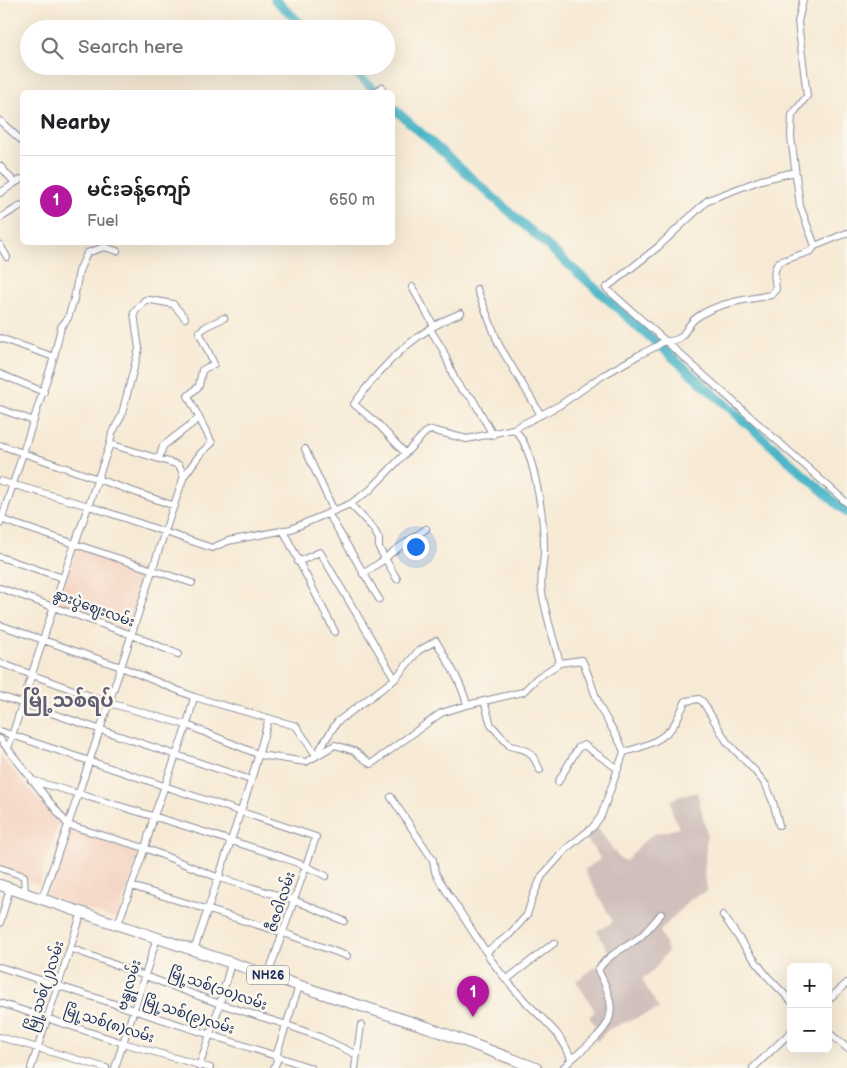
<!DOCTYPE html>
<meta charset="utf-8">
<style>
:root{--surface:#fff;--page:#f6f6f6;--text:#202124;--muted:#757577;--line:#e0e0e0;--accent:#b5179e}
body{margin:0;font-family:"Balsamiq Sans","Noto Sans Myanmar",sans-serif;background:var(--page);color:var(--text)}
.controls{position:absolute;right:15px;bottom:15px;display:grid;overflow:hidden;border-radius:8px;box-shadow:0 5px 20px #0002}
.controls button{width:45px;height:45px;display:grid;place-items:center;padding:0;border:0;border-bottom:1px solid var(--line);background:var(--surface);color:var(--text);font:25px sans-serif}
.you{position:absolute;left:415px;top:546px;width:18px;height:18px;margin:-12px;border:4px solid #fff;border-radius:50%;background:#1a73e8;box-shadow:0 0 0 8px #1a73e833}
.badge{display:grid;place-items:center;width:32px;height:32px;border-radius:50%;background:var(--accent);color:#fff;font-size:16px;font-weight:700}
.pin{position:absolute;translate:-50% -41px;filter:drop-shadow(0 1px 2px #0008)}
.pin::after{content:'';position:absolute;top:26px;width:18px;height:15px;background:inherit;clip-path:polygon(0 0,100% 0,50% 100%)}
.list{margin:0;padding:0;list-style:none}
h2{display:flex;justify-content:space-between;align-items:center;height:65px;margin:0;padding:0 20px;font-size:21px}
h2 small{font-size:16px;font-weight:400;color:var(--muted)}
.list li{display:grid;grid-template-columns:32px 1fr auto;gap:15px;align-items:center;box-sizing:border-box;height:90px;padding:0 20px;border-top:1px solid var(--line)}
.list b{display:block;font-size:19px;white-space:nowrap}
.list p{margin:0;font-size:16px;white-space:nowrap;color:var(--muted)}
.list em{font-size:16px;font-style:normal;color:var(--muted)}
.icon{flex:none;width:28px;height:28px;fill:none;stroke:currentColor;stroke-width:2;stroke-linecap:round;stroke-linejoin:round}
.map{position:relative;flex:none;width:847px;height:1068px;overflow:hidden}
.search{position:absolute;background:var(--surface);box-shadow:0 5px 20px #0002;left:20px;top:20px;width:375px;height:55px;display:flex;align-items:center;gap:12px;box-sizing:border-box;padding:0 18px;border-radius:28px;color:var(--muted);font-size:19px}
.panel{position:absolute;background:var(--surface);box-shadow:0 5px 20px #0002;left:20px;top:90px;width:375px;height:155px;border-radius:8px}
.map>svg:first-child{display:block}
.built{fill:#f4d3c1}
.industrial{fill:#d0c0bc}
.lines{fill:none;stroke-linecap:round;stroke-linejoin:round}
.river{stroke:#4ab5c7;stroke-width:9}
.minor-casing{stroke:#898c9a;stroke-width:8}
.highway-casing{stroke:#898c9a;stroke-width:12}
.minor{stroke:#fff;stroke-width:6}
.highway{stroke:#fff;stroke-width:10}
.labels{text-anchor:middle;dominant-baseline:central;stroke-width:5;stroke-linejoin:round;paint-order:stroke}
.shield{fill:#fbf7ec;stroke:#5e6b89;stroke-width:1}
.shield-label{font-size:12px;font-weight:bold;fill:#1b2f5e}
.street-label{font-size:14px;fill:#1b2f5e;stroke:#fbf7ec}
.district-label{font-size:19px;font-weight:bold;fill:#5f5d72;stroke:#fbf7ec}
</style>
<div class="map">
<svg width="847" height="1068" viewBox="0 0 847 1068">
<rect width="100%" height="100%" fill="#fbf7ec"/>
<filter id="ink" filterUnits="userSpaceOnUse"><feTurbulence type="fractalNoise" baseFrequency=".02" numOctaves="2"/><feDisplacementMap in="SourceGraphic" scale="10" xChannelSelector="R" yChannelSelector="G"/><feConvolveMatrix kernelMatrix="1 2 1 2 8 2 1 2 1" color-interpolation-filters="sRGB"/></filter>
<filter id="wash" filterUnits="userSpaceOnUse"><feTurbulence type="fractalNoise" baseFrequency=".0096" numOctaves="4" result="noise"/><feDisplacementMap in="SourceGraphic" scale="20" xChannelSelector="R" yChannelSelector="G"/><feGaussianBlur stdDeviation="1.12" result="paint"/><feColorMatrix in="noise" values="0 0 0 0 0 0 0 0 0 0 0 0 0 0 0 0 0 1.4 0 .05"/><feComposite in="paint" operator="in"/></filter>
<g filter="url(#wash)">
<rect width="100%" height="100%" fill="#f7ead5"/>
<path class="built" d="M78 546 147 571 130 632 57 605Z
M0 756 59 822 39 885 0 873Z
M69 826 139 853 117 920 45 895Z"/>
<path class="industrial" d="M697 792 707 833 704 875 708 891 691 899 660 931 668 951 652 972 642 979 659 1009 609 1029 597 1041 594 1039 599 1031 589 1017 595 1011 576 981 611 956 597 931 613 922 584 870 601 859 585 837 597 827 619 858 626 861 642 843 654 834 679 828 672 811 671 800 680 796Z"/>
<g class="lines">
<path class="river" d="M275 0 307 29
M348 66 377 92
M392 107 847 513"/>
</g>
</g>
<g filter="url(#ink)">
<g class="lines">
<g class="minor-casing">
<path id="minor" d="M375 92 382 87
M0 121 22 141
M0 166 15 183 22 179
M795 172 761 180 708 200 658 247 606 288 847 503
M0 193 15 183
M0 218 22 205
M0 245 7 257
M815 246 847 233
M412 287 434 326
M477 289 499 345 541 415
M430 329 443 350 455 380 461 389 472 398 493 435
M0 338 54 357
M0 374 44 392
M0 409 34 421
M513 429C534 442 544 522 544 546 545 562 539 576 542 592 546 616 554 640 560 663
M110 444 179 465 184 476
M0 445 175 506
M305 449 334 511
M405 453 378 424 354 404C381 366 417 330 461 313
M159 459 163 446 198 419
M0 481 89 506 212 548 228 541 291 529 350 504 370 490 426 432 431 430 467 439 513 429 560 405 602 376 639 355 657 346 664 341C687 342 682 329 696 318 717 302 746 300 771 295L776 289C775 279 772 270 779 262L811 251 815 246 800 206 791 137 792 115 807 96 798 22 803 0
M350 504 373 528 379 539V548L397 579
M328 513 379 599
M0 519 192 583
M0 524 54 357 61 327 68 318 74 299 79 271 87 253 104 247 117 251
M283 530 335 632
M0 557 63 578
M363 574 385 559 391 553 426 529
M0 588 132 635 178 654
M0 625 121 667 194 697 296 726 316 755 337 722 395 679 320 552 298 562
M0 663 109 703 187 725 260 755 306 762 335 745 354 751 371 764 441 713 467 705 523 692 537 678 560 663 582 660C589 675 593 690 599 705 606 721 618 735 624 752L601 816 593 827 567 848 542 876 533 896 527 915 509 935 486 952 440 881 435 872 433 860 391 797
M395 679 418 651 436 641C448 662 461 681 467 705
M0 696 251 780
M484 701 491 725 510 746C530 750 531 751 540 770
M0 731 316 837 268 975
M0 739 68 825 145 848 219 878 294 900 344 921
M8 748 63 578 110 444 112 433 121 417 139 349 134 313 145 300H151L173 304 185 318
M624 752C643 747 664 741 675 723 679 716 682 708 686 701L699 699 703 702 727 742 755 771 766 785 773 802 779 825
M31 780C95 799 159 817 222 838 257 849 293 859 326 876
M558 782 578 748 584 745 618 769
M0 868 24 876 25 893
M131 886 284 933 347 956
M42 898 68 825 121 667 162 540 184 476 201 453 212 443 188 396 199 386 202 370 214 364 199 332 207 326 224 318
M723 915 747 950 767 976 791 1001
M0 923 10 888
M118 924 145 848 154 816 187 725 194 697
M70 948 220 1004 287 1025 320 1037 357 1055
M194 950 250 784 269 718
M486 952C497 970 511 986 525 1001 541 1018 565 1036 571 1060L563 1068
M0 967 276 1056 311 1068
M506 980 554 943
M828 1000 847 983
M0 1003 123 1043 210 1068
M828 1032 847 1048
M0 1037 106 1068
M571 1060C608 1027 624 1020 598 970 607 955 625 948 639 938 647 931 654 922 661 914
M199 1067 219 1007 231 963
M31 1068 82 912
M115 1068 157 938
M274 1068 277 1061 276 1056 299 986
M355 1068 361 1025
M753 1068 791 1032"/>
</g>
<g class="highway-casing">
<path id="highway" d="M0 885 336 998 427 1027 536 1068"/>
</g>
<use href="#minor" class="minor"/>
<use href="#highway" class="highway"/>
</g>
</g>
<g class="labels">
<rect class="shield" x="247" y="965.5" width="42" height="19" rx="4"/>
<g class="shield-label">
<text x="268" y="975">NH26</text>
</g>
<g class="street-label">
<text transform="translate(94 608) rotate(20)">နွားပွဲဈေးလမ်း</text>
<text transform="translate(281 902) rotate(-72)">ဇီဇဝါလမ်း</text>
<text transform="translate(129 985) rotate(-73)">ဗန္ဓုလမ်း</text>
<text transform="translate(45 986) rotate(-72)">မြို့သစ်(၂)လမ်း</text>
<text transform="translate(218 989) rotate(19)">မြို့သစ်(၁၀)လမ်း</text>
<text transform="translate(189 1015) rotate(18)">မြို့သစ်(၉)လမ်း</text>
<text transform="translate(109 1024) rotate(18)">မြို့သစ်(၈)လမ်း</text>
</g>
<g class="district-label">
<text x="68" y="701">မြို့သစ်ရပ်</text>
</g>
</g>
</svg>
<div class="controls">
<button>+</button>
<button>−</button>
</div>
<div class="you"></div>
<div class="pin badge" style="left:473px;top:1017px">1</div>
<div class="search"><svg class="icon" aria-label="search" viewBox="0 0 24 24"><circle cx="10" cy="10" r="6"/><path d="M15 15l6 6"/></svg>Search here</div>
<section class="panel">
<h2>Nearby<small></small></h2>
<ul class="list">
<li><span class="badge">1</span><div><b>မင်းခန့်ကျော်</b><p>Fuel</p></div><em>650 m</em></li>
</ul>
</section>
</div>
